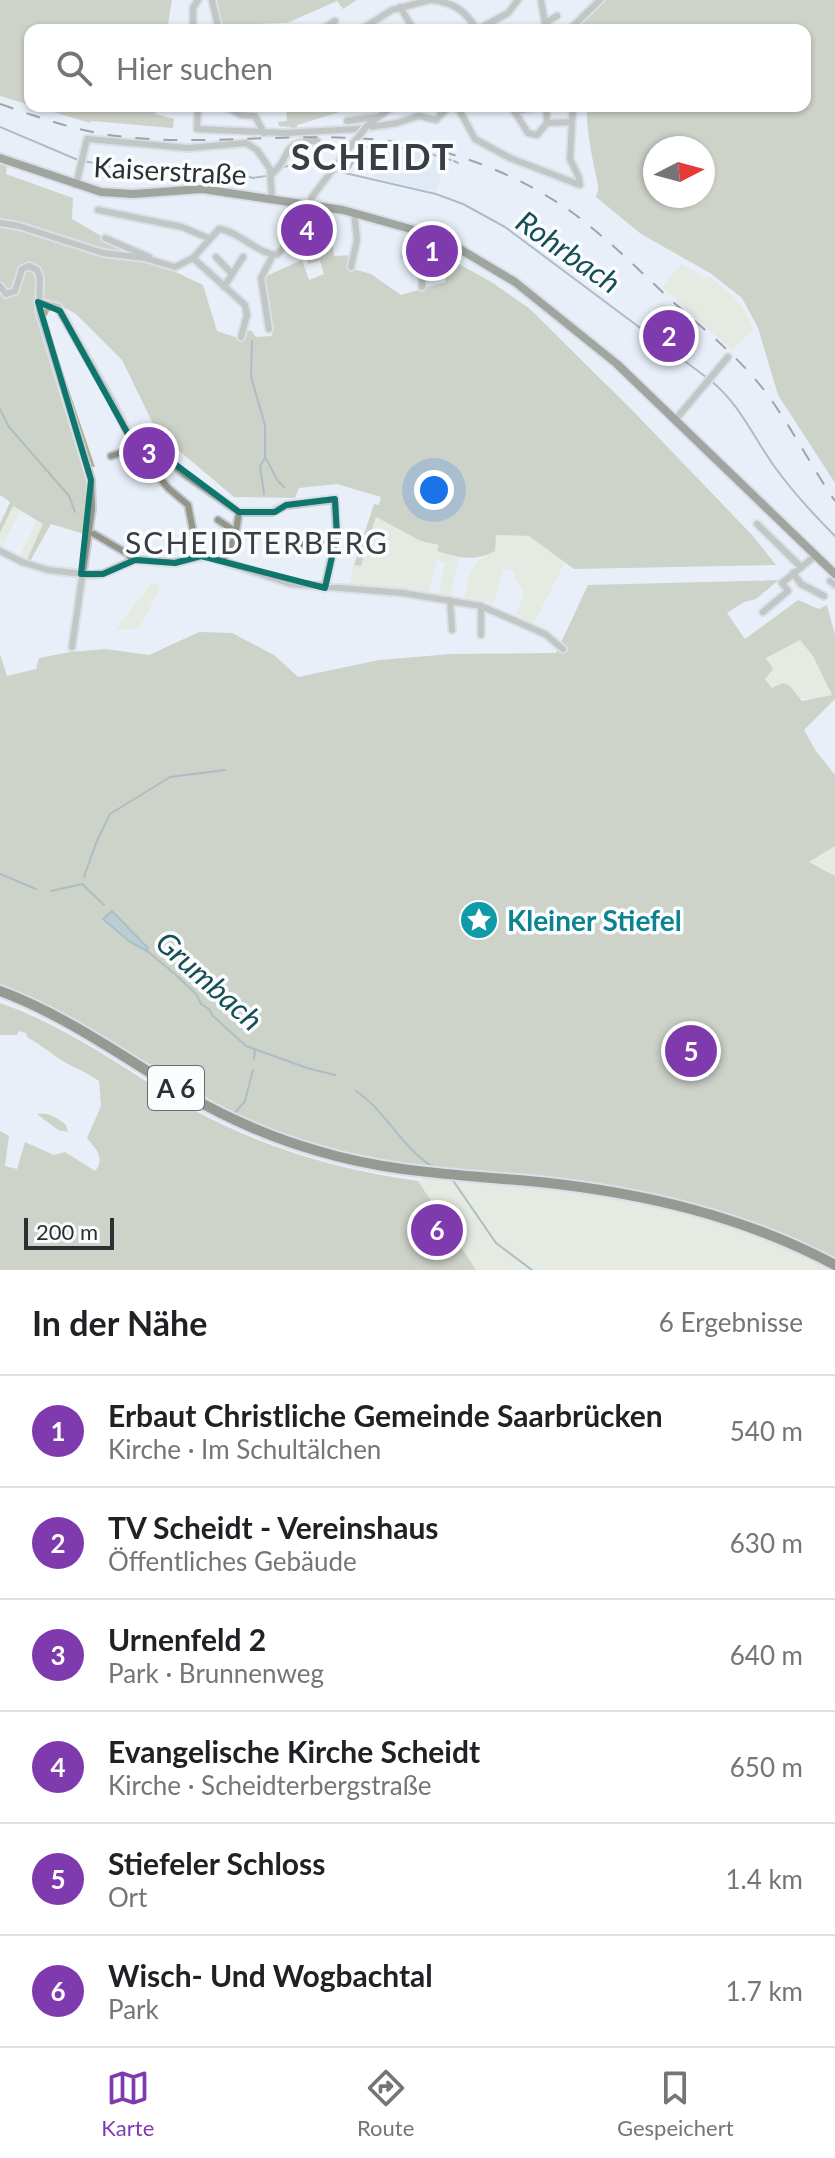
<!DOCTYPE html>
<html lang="de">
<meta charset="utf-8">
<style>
:root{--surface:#fff;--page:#f2f2f2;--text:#202124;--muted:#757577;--line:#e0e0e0;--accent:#7f3bae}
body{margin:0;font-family:Lato,sans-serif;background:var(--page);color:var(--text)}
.compass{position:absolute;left:643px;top:136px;width:72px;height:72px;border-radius:50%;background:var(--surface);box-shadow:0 2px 6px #0004;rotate:84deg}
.scale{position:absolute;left:24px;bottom:20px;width:90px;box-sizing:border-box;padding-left:8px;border:4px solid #2d2f32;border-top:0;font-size:22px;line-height:28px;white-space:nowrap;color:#2d2f32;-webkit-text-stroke:6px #fbfcfe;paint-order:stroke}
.you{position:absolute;left:434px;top:490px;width:28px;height:28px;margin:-20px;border:6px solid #fff;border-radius:50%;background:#1a73e8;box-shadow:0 0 0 12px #1a73e833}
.badge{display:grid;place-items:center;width:52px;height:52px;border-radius:50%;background:var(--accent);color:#fff;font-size:26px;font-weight:700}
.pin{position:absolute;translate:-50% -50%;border:4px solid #fff;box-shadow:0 2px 8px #0006}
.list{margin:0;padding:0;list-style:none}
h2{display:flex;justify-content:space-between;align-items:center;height:104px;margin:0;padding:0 32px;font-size:34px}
h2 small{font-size:26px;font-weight:400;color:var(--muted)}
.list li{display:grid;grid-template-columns:52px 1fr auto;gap:24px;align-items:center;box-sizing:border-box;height:112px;padding:0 32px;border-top:2px solid var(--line)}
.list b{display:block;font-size:30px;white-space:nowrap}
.list p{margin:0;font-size:26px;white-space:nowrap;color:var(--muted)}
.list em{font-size:26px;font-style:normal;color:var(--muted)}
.icon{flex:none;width:44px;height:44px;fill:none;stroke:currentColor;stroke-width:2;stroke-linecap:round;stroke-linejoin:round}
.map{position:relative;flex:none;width:835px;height:1270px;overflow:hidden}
.search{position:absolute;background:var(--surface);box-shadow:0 2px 6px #0004;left:24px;right:24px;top:24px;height:88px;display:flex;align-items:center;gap:20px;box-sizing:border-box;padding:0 28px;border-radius:16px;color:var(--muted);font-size:30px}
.sheet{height:776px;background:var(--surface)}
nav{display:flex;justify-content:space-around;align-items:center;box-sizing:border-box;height:112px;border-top:2px solid var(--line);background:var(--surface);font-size:22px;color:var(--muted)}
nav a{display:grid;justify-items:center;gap:4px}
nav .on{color:var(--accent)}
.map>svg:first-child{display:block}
.built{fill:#d8e3f2}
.green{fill:#e1e4cb}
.forest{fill:#adb192;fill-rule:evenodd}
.water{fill:#7ea5a9;stroke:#668285;stroke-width:2}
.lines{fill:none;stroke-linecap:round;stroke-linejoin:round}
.stream{stroke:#668285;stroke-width:2}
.minor-casing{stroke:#c7ccd4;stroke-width:10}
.major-casing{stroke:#c7ccd4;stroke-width:12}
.highway-casing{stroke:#c7ccd4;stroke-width:14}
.minor{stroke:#939588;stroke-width:6}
.major{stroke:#4b4d36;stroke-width:8}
.highway{stroke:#32341a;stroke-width:10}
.rail{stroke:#46484c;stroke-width:2;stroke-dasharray:14 14;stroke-linecap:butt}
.minor-bridge-casing{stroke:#c7ccd4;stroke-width:10;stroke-linecap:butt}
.minor-bridge{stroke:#939588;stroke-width:6}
.marked{fill:none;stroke:#0f766e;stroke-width:6;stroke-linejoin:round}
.labels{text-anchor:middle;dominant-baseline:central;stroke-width:7;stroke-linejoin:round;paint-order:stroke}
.shield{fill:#fbfcfe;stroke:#6b6c6f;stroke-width:2}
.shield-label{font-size:26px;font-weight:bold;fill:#2d2f32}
.street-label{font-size:28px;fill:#2d2f32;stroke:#fbfcfe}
.culture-label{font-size:28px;font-weight:bold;fill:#0d838f;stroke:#fbfcfe;text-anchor:start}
.water-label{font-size:30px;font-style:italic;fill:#154f55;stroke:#fbfcfe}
.neighbourhood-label{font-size:30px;letter-spacing:2px;fill:#393e44;stroke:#fbfcfe}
.district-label{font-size:36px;font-weight:bold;letter-spacing:2px;fill:#393e44;stroke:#fbfcfe}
</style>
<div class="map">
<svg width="835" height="1270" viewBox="0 0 835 1270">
<rect width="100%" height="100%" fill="#e9eff8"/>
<path class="built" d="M392 147 420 150 447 159 436 192 374 178 379 162 390 164Z"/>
<path class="green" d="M681 264 706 278 709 277C729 292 747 305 753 330L732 351 662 287Z
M659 303C674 304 688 321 699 332L681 355 650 332 653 328 644 321Z
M12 506 20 511 1 550 0 533Z
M376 517 421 541 439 545 437 551 459 558 450 597 438 595 445 563 437 560 428 594 406 590 348 587 354 565 361 566Z
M37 520 43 525 26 562 18 559Z
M495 535 529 536 565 562 533 625 516 614 524 592 514 577 515 572 503 568 494 603 465 597C471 570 469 564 495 551Z
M152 582 161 586 139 629H116Z
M800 640 813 656 832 695C805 700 784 703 765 679L773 669 765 658Z
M835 845V876L809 863Z
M835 911V1270H351L422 1188 418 1181H423L417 1154Z"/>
<path class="forest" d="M0 0H172L167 30H30V106H158L155 114 174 119 173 128 91 121 90 123 0 96Z
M214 0H357L343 9 337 1 287 23 254 24 253 30H220Z
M605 0H835V483L778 395 758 328 742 298 710 273 641 234 596 197C597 192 599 190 598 185 593 160 586 134 587 106H805V30H579L578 23 587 12ZM655 148H703V196H655Z
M279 106 312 110 328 106H345L340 112 297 125V129L292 130 290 127 279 126 278 122 287 121 286 110 280 111Z
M0 160 7 162 6 174 73 198 72 219 108 240 203 285 217 331 241 339 246 330 252 331 256 337 272 336 264 277 302 260 309 280 324 274 320 261 308 264 303 249 333 246 334 256 352 255 350 268 371 274 401 295 445 282 452 260 493 283 530 309 634 412 753 536 776 565 574 569 529 536 496 535 495 551C474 562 459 558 437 551L439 545 421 541 376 517 361 566 354 565 374 504 379 505 381 497 337 484 299 488 295 498 234 497 157 432 122 360 76 314 65 308 49 311 45 319 95 467 90 466 94 480 91 536 51 524 29 563 26 562 43 524 13 506 0 533V524L10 502 0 495Z
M779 580 756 599 744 602 727 613 745 639 798 600 819 609 827 605 835 635V699L804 730 816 751 835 775V846L809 862 835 876V1261C730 1203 622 1187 504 1174 438 1166 371 1163 307 1143 236 1121 178 1079 114 1044 76 1024 38 1007 0 988V654L7 676 36 669 39 658 70 652 106 649 149 655 199 632 232 633 274 655 298 677 379 660 451 654 556 653 588 585ZM800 640 813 656 832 695 802 701 790 686 783 683 772 688 765 679 773 669 766 658ZM113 911 128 929 130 942 104 919Z
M0 1003C64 1025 119 1065 176 1100 250 1144 333 1169 418 1181L476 1270H0V1131L9 1136 5 1166 17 1169 25 1142 54 1155 65 1152 95 1171C106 1158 95 1148 87 1138L101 1106 99 1081C88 1073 77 1069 66 1063 53 1055 41 1045 27 1037L26 1033 19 1031 17 1035H0Z
M37 1114C49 1112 57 1118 66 1125L68 1132 58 1130Z"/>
<path class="water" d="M112 911 148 948 147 951 130 942 103 919Z"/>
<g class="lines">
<path class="stream" d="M0 127 78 160
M392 147 414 149 451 160
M84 161 132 171H155L171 166 209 167 253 178 266 176
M454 161 458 163
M282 167 309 163 328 168
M336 171 436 194 463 204 505 227 706 377
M347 173 361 147H386
M252 341 251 377 265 425V457L278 481 284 487
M711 381C739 403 754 438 774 466 792 491 813 514 835 536
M0 409 9 427 69 496 75 512
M264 494 260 466 265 458
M0 874 36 889
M84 877 96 843 110 814 170 777 225 770
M51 891 82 884 104 905
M146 950 175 974 197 995 201 1004 209 1009 213 1016 246 1046 307 1068 335 1075
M254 1059 255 1049
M356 1091C386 1111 402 1148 433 1167
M235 1113 245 1101 253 1070
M452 1179 496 1243 532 1270"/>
<g class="minor-casing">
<path id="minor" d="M212 0 219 30
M431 0C453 2 466 11 477 30
M541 0 545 23 557 16
M400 7 412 27
M193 30V8L198 0
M321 30 335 21
M360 30 392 10 430 0
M477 30 508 13 518 0
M569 30 600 0
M198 106 197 129 285 133 357 129 397 123 419 116 436 120 449 106
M457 106 475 139 510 158 580 185
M511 106 528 133 537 135 547 123 546 106
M573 106 570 159 579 178 580 185
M226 107 241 115 255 116 264 133
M516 111 544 106
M347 121 377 117
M547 123 572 122
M367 126 393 106
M272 174C293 156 279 141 317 141
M76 185 87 139 188 148 246 143 257 150 270 169 272 199
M309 205 312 197 350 147
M98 210 182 227 208 238
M0 223 19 226 103 253 145 258 175 267 193 258 219 229C239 231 261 257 278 254L289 240 296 203
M105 238 149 257
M405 256 424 259
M216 257 232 274
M193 258 245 305 247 315 241 337
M351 267 357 240 354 212
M0 286 6 294 15 291
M224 287 243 257
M422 287V264L432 236
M15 291 22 269 29 266 37 270 40 278 39 311 91 480 92 509 72 647
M38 302 58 307 111 399 136 448 168 488 188 505 198 557
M269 329 261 278 273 255
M676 419 728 357
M111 456 136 448
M147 461 157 453H160L184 474 239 512H272L286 505 335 499 337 535 325 588
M218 520 236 532
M757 524 801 567
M94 534 128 554 133 561
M290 545 336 540
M0 551 22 562 48 570 92 575 103 574 135 560 175 563 206 556 291 584 403 593 481 606 545 634 563 649
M222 561 235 538 239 512
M793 573 801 584 824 596
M830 581 835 585
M450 600 452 630
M763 612 788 591 782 583 815 556
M481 635V606"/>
</g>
<g class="major-casing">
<path id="major" d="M0 158 101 192 133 194 202 189 343 210 425 233 458 248 515 282 617 364 835 574"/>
</g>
<g class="highway-casing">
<path id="highway" d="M0 991C67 1016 124 1058 185 1094 227 1118 272 1138 318 1151 390 1173 466 1175 540 1182 643 1193 743 1216 835 1265"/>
</g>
<use href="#minor" class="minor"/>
<use href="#major" class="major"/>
<use href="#highway" class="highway"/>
<path class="rail" d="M0 104C38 117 76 131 117 136 195 146 274 134 352 138 431 141 508 167 573 213 608 239 640 271 672 301 705 330 741 359 767 394 792 428 811 466 835 501"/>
<g class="minor-bridge-casing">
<path id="minor-bridge" d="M350 147 367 126"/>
</g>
<use href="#minor-bridge" class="minor-bridge"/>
</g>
<path d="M0 0H835V1270H0ZM38 302 60 311 144 463 160 453 239 512H275L286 505 335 499 337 535 325 588 201 556 175 563 135 560 103 574H81L91 480Z" fill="#e9eff8" fill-opacity=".55" fill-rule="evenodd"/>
<path class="marked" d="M38 302 60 311 144 463 160 453 239 512H275L286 505 335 499 337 535 325 588 201 556 175 563 135 560 103 574H81L91 480Z"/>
<defs>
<g id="sight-disc" transform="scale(2)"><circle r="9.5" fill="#0f9aa8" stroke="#fbfcfe"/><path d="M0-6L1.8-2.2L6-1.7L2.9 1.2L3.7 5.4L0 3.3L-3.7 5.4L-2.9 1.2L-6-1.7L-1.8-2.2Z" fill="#fff"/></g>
</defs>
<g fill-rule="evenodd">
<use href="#sight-disc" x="479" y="920"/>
</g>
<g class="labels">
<rect class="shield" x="148" y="1066" width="56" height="44" rx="6"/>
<g class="shield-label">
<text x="176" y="1088">A 6</text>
</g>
<g class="street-label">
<text transform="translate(170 170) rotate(3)">Kaiserstraße</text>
</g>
<g class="culture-label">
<text x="507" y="920">Kleiner Stiefel</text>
</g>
<g class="water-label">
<text transform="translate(569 251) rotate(35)">Rohrbach</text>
<text transform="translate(210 980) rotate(42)">Grumbach</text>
</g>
<g class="neighbourhood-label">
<text x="257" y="542">SCHEIDTERBERG</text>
</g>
<g class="district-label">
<text x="373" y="156">SCHEIDT</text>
</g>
</g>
</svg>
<svg class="compass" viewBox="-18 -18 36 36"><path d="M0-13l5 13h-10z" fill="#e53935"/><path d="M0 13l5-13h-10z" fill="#757577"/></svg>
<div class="scale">200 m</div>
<div class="you"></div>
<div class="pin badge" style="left:432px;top:251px">1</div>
<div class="pin badge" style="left:669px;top:336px">2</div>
<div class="pin badge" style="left:149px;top:453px">3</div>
<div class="pin badge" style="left:307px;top:230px">4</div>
<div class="pin badge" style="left:691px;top:1051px">5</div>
<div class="pin badge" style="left:437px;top:1230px">6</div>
<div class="search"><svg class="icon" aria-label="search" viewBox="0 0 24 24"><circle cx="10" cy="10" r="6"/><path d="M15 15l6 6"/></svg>Hier suchen</div>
</div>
<section class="sheet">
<h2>In der Nähe<small>6 Ergebnisse</small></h2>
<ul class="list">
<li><span class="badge">1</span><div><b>Erbaut Christliche Gemeinde Saarbrücken</b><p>Kirche · Im Schultälchen</p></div><em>540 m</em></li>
<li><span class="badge">2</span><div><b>TV Scheidt - Vereinshaus</b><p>Öffentliches Gebäude</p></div><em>630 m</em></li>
<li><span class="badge">3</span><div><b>Urnenfeld 2</b><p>Park · Brunnenweg</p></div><em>640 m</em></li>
<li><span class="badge">4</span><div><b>Evangelische Kirche Scheidt</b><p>Kirche · Scheidterbergstraße</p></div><em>650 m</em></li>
<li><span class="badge">5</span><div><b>Stiefeler Schloss</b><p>Ort</p></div><em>1.4 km</em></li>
<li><span class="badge">6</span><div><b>Wisch- Und Wogbachtal</b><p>Park</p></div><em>1.7 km</em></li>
</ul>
</section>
<nav>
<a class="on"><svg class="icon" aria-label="map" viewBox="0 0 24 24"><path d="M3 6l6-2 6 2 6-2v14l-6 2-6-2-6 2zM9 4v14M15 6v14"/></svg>Karte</a>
<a><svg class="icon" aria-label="directions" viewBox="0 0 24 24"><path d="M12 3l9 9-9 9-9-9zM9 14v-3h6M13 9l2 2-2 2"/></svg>Route</a>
<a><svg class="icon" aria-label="saved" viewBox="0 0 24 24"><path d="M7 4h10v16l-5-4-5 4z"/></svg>Gespeichert</a>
</nav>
